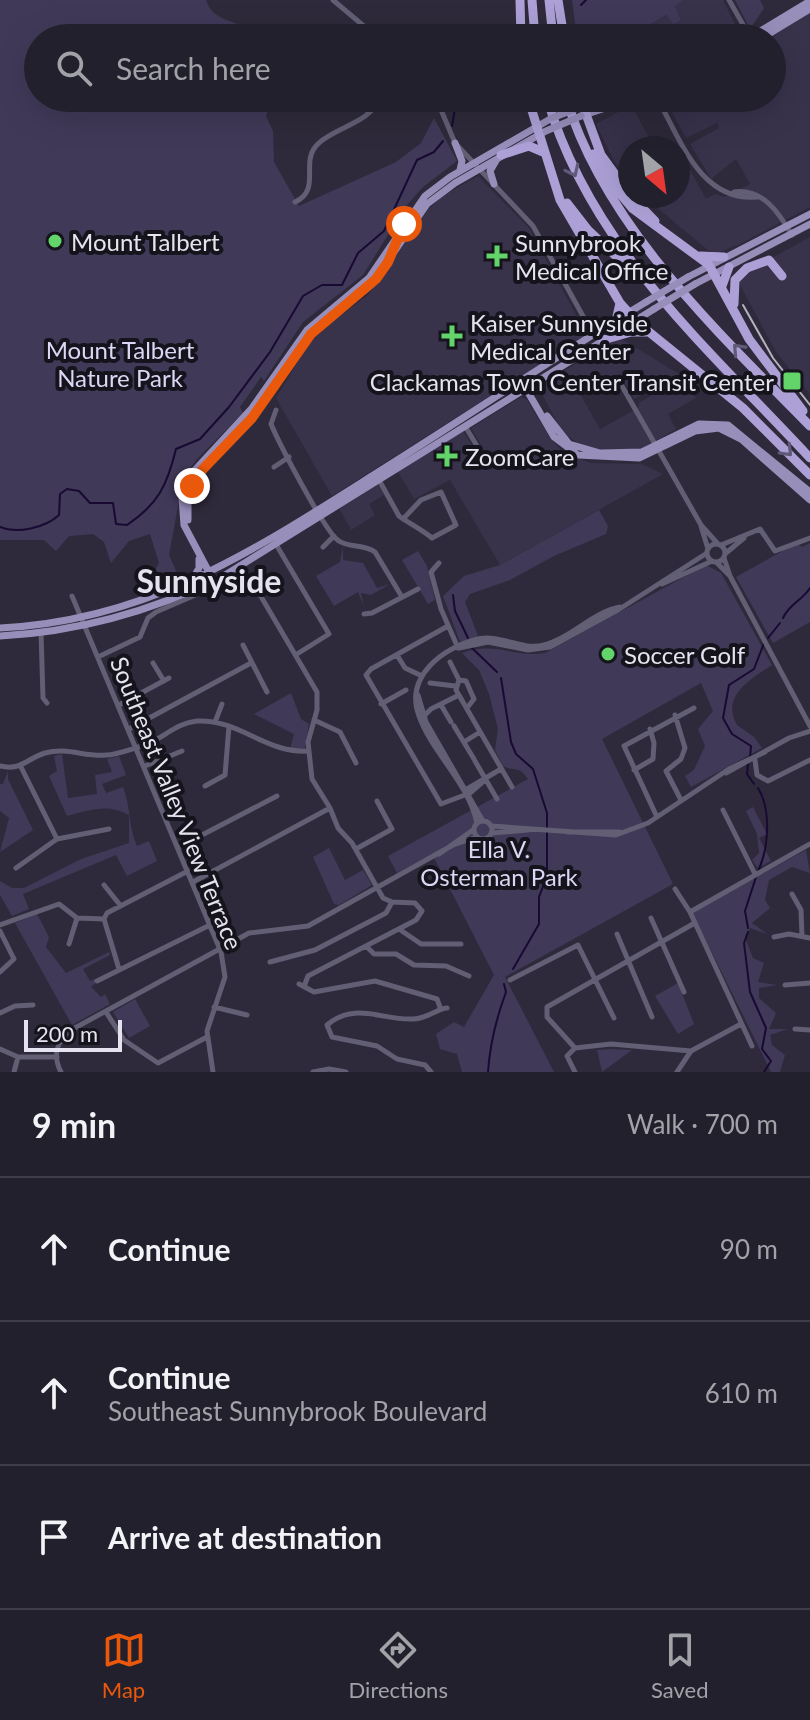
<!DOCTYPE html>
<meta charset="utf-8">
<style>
:root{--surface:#22202c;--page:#2a2834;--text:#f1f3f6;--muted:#a2a3a9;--line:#3f3e48;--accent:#ea580c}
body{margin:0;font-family:Lato,sans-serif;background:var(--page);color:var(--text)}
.compass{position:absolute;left:618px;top:136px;width:72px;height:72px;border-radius:50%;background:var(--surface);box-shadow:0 8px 32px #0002;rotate:151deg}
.scale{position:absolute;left:24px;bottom:20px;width:98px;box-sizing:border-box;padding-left:8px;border:4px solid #e5e3ef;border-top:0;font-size:22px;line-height:28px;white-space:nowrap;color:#e5e3ef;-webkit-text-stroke:6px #15141c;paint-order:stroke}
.stop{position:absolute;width:24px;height:24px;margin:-18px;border:6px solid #ea580c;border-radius:50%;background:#fff}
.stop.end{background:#ea580c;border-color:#fff;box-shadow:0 2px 8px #0008}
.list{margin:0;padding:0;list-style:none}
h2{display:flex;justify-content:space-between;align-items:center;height:104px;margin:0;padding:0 32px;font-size:34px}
h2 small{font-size:26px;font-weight:400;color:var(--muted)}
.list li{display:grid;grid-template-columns:52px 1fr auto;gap:24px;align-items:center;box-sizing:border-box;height:144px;padding:0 32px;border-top:2px solid var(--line)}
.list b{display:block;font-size:30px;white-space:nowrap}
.list p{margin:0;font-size:26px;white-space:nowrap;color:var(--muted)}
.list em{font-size:26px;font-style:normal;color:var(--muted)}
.icon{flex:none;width:44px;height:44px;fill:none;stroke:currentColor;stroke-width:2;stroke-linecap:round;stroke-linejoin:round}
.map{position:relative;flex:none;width:810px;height:1072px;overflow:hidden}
.search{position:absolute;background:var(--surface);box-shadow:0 8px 32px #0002;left:24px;right:24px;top:24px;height:88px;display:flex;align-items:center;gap:20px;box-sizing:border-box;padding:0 28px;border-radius:44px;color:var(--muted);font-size:30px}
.sheet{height:536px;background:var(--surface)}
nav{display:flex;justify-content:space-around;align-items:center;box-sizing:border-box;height:112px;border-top:2px solid var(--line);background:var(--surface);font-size:22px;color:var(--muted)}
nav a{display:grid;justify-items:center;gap:4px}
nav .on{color:var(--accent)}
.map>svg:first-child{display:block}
.built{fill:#38324b;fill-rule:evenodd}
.green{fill:#403958}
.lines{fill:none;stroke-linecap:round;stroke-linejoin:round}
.stream{stroke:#190a33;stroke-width:2}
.minor{stroke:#625e74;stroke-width:5}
.major{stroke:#978eba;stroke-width:7}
.highway{stroke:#aca0d6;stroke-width:9}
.tram{stroke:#b4b2bf;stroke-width:2}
.major-bridge{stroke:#978eba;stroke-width:7}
.oneway{stroke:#605a79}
.route{stroke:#ea580c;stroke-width:10}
.poi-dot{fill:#62d469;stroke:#15141c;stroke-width:3}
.labels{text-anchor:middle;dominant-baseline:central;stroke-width:8;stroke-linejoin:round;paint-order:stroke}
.poi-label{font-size:24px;fill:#e5e3ef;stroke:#15141c;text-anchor:start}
.park-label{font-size:24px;fill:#dcd6f5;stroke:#15141c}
.street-label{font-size:24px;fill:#e5e3ef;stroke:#15141c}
.district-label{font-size:32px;font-weight:bold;fill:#e5e3ef;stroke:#15141c}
</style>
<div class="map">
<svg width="810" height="1072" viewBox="0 0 810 1072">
<rect width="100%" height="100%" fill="#2e2a3b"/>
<path class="built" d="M683 0H723L741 36 626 38 668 15 681 20 675 7Z
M810 13V207L740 244 717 253 709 251 643 196H678V148L706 199 715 194 724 197 750 184 736 159 711 179 690 144 719 128 717 123 686 138 664 98H772V38H769Z
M631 105 655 148H630V181L614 161 596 124Z
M478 176 529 228 587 335 332 496 276 398 306 348 325 327 368 295 428 210 444 195Z
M810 237V394L776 352 739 283 754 268Z
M620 338 684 377 696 398 668 414 676 429 641 449H593L580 445 562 432 538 386ZM620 374 634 399 655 389 657 392 639 403 638 408 600 429 579 392Z
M521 397 527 400 550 438 565 454 591 463 642 464 663 474 500 565 450 480 414 499 397 470 463 431 482 461 488 457 471 428Z
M378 484 384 495 369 504 375 515 351 530 339 508Z"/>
<path class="green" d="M0 0H206C213 25 245 19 259 38H38V98H271L266 116 273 131 274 162 299 206 396 162 421 143 434 118 457 161 423 187 406 206 363 275 303 322 264 381 261 377 240 407 243 413 197 459 183 479 169 555 176 571 169 586 153 592 145 586 159 563 150 534 129 541 111 563 104 542 93 534 69 536 56 551 44 540H0Z
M572 0H683L675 7 681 20 673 24 667 15 626 38H577Z
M735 0H760L764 8 752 26 748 25Z
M599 510 608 526 606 534 554 556 510 580 470 594 465 602 478 636 460 642 443 596 464 576 500 565Z
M797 543 802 547 810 543V622L773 643 736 577Z
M343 546V560L363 563 377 588 390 584 371 595 361 593 364 606 358 592 334 606 316 576 340 562Z
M418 551 427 566 435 600 428 604 402 560Z
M706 565 721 573 772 665C752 678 720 696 737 725L754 737 762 748 691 787 685 776 694 770 705 746 698 729 713 711 701 683 602 739 673 884 505 977 554 1072H462L457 1054 440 1049 436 1034 454 1022 464 1027 494 975 432 854 397 873 388 856 528 779C519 765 515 772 503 766L495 750 498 729 489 694 479 670 462 653C499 641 512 658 545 653Z
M291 693 301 719 309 724 305 749H290L294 734 254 714Z
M62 754 68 798 97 794 95 775 112 772 107 759 119 756 126 775 102 784 106 793 123 787C131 807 128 826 137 846L149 841 157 861 127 876 116 855 23 894 29 909 12 916 0 895V881L12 888H24L81 859 129 843V815C107 803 90 810 67 816L49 776 57 771 54 756Z
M8 771V779L33 830 0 852 9 818 0 811V784H3Z
M753 807 767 834 759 838 771 861 758 868 752 860 759 853 757 834 746 811Z
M329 848 345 880 363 870 372 885 339 905 334 904 313 857Z
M806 850 810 873 792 867 769 880 765 900 770 908 752 923 767 934 750 928 745 938 753 958 764 963 758 982 777 985 759 988V998L776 1013 769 1029H788L770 1035 772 1045 785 1055 780 1072H771L692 912Z
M37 914 49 937 46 947 66 973 109 952 110 955 83 969 90 981 95 979 96 983 91 987 101 997 105 994 110 1004 72 1025 15 923Z
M678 983 694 1024 678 1034 655 996Z
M135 999 150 1026 129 1038 113 1012Z
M613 1049 632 1050 602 1072 597 1050Z"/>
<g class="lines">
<path class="stream" d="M581 5 586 0
M447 98 455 109 452 126
M0 527C17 534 45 528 59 515L60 494 67 489 79 491 90 503H113L116 524 127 525C158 504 167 486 176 449L200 439 229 407 270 352 303 296 322 285H342L358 253 384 231 417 160 434 152 443 141
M453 595 455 611 468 638
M783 618C789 604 803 600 810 588
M768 638 780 623
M472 648 497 672
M501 678 511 742 516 754 533 769 547 813V876L539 897V924L513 969
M750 758 751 746 732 734 723 718 729 685 754 669 764 643
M748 764 747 774 754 784
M758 788C771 809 769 846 759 869
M748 928 745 911 756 877
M748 932 744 943 750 992 766 1028 762 1049 771 1061 764 1072
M488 1072C490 1042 496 1019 506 992L504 984"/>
<path class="minor" d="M333 0 378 38
M729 0 750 37
M436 98 455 143 533 226 594 336
M657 98C680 138 700 202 757 197
M734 192C763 188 779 213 792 235
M295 202C323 189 298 161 319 143 336 127 373 122 378 98
M618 379 701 525 718 544
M276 410 271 424C279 443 326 534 339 541 350 548 364 544 375 552L402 597
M465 426 486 461
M274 467 289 457
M379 480 399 516C410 524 421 529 432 538L456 525 441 492 421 500 403 519
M701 526 708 549
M707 553a9 9 0 1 1 18 0a9 9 0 1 1-18 0Z
M721 545 760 529 775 551 810 538
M277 546 329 634 297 654
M323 547 334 536
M726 553 744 538
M724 558 730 576 810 726
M439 563 431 572 441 609 458 648
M717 563 730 576
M662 584 712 561
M256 588 317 692V710L308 742 312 779 330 808 338 828 352 843 383 898 392 902 415 903 422 911 416 920 308 976 305 984
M72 596 221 952 225 977 207 1031 213 1072
M364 614 372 613 418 589
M448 626 371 669 366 675 441 804 470 793 486 779
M41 632 43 698 47 703
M243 645 267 692
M459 648 488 642 528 650 550 647 618 610 707 553
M397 655 405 668 422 676
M98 657 140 637 148 618 156 612 230 580
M450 662 459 680
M153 663 164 681
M459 680 456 690 512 787
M459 680 466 681 474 699 467 708
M430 683 455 686
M418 695 426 722 483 821
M381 704 406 690
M119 705 169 678
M441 705 451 722
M675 715 685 748 681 759 666 771 681 800
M423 717 431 709 459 695
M314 720 340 732 356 763
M215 722 222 704
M454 726 474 759
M129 729 251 663
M464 742 480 732
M755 760 757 775 768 781 810 760
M475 761 497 799
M0 766C21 771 26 759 45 753 67 747 85 757 106 755 117 755 131 749 142 746 162 740 175 723 197 721 239 719 267 754 308 751
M145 766 182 751
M21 767 57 839
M634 770 653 759 654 743 650 729
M726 773 789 738 810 731
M205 786 225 775 229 726
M467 789 501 769
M723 810 755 874
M657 817 624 746 694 708
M474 830a9 9 0 1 1 18 0a9 9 0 1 1-18 0Z
M477 823C468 782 432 753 419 716 404 676 444 647 478 639 502 634 521 651 544 645 571 638 593 612 620 607
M492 826 616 835 648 823 729 769 765 752
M567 832H620
M492 833 528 830
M179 847 277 796
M356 849 392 829 377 801
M439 854 473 830
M16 868 57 839 109 829
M193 882 330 808
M104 885 120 905
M675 889 690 912 752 1046
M792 894 801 910 802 936
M690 912 810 844
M651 918 684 992
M0 925 59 904 77 918 104 919
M399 929 421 944H461
M0 931 14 959 0 972
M617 934 652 1017
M774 937 789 934 810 938
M69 944 77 918
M367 947 374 954H396L414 965 446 966 469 976
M270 962 315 950 386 913 392 902
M119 969 104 919 107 913 188 871
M510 980 578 945 614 1018
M97 981 210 925
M299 984 314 992 375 981 437 999 440 1007
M785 985 810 983
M214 1007 247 1015
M106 1012 124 1040 158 1063 207 1037
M0 1013 15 1006 33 1005
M795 1029 810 1030
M575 1048 547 1017V1007L693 924
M0 1049 18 1057H57
M14 1072 18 1057
M61 1072C52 1055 57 1040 73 1029L249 933 308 926 453 845 477 837
M313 1072 329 1069 346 1072
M431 1072 425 1065 397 1059 377 1046 332 1037 327 1025C355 1001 384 1021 413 1019 427 1019 439 1008 447 1008
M575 1072 567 1056 575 1048 611 1044 691 1051
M677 1072 691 1051 741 1024"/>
<path class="major" d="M749 38 810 1
M762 38 810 9
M580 107 612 98
M581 116 636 98
M455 143 462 161 460 170
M494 184 490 171 497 159
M688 277 810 214
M695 284 810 224
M525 387 554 437 578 455 639 458 695 431 719 428 741 439 810 500
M547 416 569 444 600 453 642 452 699 424 728 425 810 492
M188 520V497L198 475 252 418 311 334 372 284 427 204 455 183 544 132
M211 576 184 525 182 498 193 472 252 408 307 330 369 278 425 196 450 177 552 118
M191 582 199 568V559
M0 628C148 621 255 550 375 474 466 417 555 357 646 302
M0 636C77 632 152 611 222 577L654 309"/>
<path class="highway" d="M520 0 521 38
M532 0 535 38
M549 0 553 38
M558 0 564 38
M528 98 560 200 620 303 638 323 743 408 810 475
M547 98C590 247 708 348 810 458
M566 98C605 227 718 332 810 426
M580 98 601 155 630 195
M588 98 598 102
M593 154 611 183 633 209 709 265 749 339 803 411
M501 155 529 146 543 152
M631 196 655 221
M567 203 588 230 634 273
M700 256 724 257
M722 286 729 267
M734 304 735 280 747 268 769 260 782 276
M616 321 620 303
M603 340 631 332H649"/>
<path class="tram" d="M743 305 773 358 810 405"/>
<path class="major-bridge" d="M552 118 578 108
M546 131 581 116
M646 302 688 277
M654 309 695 284"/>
</g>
<defs><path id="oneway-chevron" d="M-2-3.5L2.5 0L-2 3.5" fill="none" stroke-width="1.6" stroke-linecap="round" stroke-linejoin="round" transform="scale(2)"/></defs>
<g class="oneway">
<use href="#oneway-chevron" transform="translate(573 171) rotate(65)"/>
<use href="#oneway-chevron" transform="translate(738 349) rotate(-133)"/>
<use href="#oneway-chevron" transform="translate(787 451) rotate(46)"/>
</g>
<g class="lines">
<path class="route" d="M192 486 203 469 252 418 311 334 376 279 388 262 404 224"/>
</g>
<g class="poi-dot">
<circle cx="55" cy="241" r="8"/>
<path d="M493 244h8v8h8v8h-8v8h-8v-8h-8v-8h8z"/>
<path d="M448 324h8v8h8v8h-8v8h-8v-8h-8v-8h8z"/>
<rect x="782" y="371" width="20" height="20" rx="4"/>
<path d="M443 444h8v8h8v8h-8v8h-8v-8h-8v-8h8z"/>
<circle cx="608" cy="654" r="8"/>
</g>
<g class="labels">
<g class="poi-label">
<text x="71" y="241">Mount Talbert</text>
<text x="515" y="242">Sunnybrook<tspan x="515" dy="28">Medical Office</tspan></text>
<text x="470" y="322">Kaiser Sunnyside<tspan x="470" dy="28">Medical Center</tspan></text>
<text x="774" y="381" text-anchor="end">Clackamas Town Center Transit Center</text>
<text x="465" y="456">ZoomCare</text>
<text x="624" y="654">Soccer Golf</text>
</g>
<g class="park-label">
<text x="120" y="349">Mount Talbert<tspan x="120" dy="28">Nature Park</tspan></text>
<text x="499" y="848">Ella V.<tspan x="499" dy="28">Osterman Park</tspan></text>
</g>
<g class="street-label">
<text transform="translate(177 803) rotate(68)">Southeast Valley View Terrace</text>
</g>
<g class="district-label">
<text x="209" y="580">Sunnyside</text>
</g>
</g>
</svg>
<svg class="compass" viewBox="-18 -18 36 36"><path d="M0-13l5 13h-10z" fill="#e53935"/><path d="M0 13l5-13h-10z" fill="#a2a3a9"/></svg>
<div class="scale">200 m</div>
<div class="stop" style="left:404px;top:224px"></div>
<div class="stop end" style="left:192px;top:486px"></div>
<div class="search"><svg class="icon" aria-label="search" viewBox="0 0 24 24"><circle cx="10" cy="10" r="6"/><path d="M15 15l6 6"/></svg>Search here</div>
</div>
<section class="sheet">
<h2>9 min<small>Walk · 700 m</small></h2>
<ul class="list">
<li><svg class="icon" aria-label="ahead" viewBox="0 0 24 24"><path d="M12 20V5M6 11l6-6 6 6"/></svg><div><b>Continue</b></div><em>90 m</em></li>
<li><svg class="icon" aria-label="ahead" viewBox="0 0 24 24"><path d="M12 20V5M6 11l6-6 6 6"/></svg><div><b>Continue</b><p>Southeast Sunnybrook Boulevard</p></div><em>610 m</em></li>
<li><svg class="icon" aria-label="arrive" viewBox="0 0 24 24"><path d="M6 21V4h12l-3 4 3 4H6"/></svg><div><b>Arrive at destination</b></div></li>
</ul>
</section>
<nav>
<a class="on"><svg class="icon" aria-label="map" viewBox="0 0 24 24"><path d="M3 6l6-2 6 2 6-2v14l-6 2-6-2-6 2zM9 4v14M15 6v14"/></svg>Map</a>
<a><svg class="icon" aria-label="directions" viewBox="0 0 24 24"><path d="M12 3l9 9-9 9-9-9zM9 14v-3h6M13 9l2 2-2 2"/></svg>Directions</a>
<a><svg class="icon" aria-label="saved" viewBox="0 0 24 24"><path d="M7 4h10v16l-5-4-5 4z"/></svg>Saved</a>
</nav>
